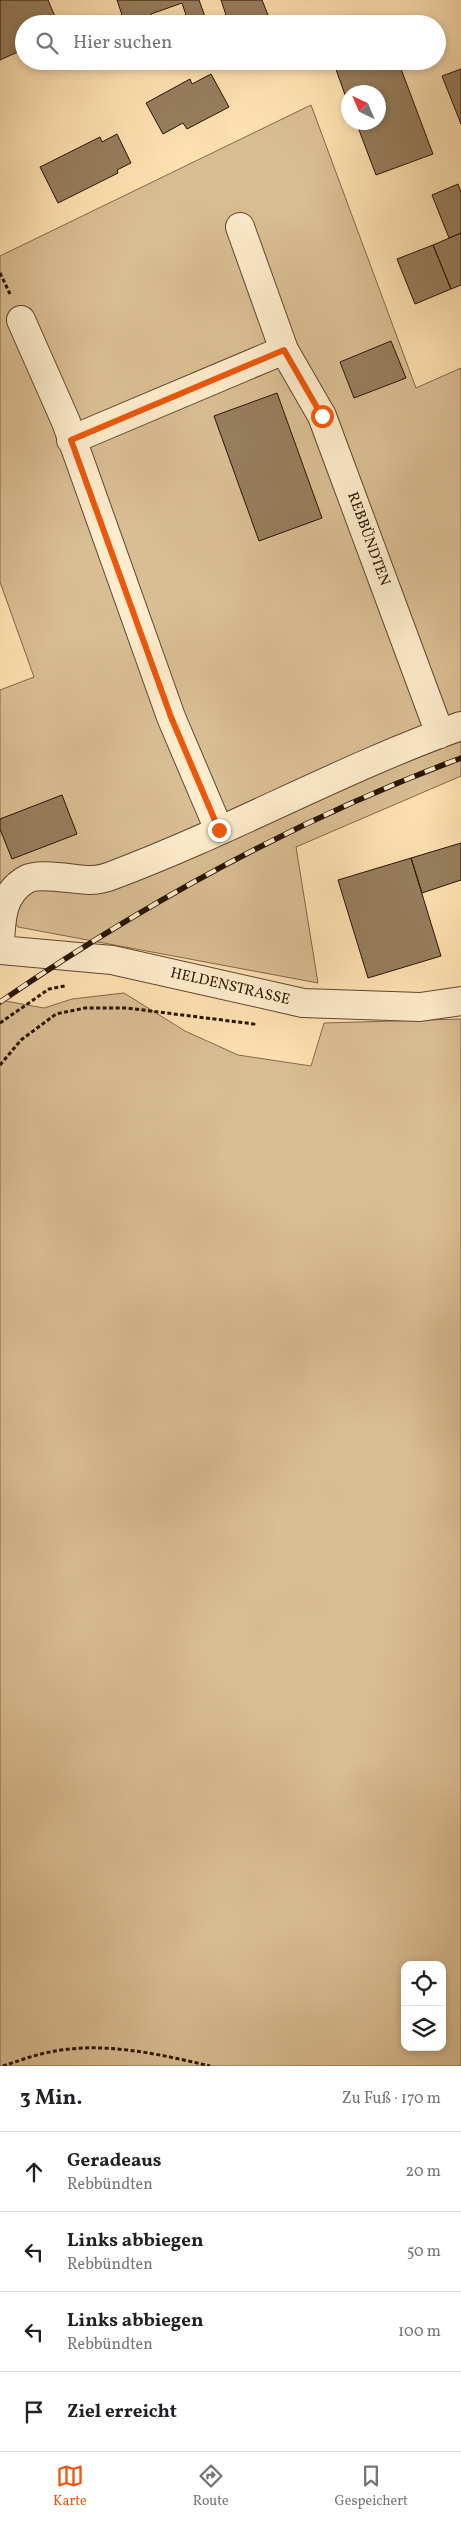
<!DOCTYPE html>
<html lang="de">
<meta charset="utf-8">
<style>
:root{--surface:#fff;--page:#f6f6f6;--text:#202124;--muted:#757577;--line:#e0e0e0;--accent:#ea580c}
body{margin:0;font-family:Vollkorn,serif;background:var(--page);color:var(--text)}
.controls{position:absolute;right:15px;bottom:15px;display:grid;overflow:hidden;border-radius:10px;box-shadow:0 2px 8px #0003}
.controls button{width:45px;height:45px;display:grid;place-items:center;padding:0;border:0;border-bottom:1px solid var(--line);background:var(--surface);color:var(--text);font:25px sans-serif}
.compass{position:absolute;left:341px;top:85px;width:45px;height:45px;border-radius:50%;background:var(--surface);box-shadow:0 2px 8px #0003;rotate:316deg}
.stop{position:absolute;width:15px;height:15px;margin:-11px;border:4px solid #ea580c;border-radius:50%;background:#fff}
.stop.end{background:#ea580c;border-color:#fff;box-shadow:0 1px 5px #0008}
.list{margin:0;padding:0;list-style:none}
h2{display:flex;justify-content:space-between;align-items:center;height:65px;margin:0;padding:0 20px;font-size:21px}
h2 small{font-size:16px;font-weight:400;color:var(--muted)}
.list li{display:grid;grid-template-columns:32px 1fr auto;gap:15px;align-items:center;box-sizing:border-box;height:80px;padding:0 20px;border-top:1px solid var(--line)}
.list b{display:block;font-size:19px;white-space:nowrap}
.list p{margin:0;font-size:16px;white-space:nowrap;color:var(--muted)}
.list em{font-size:16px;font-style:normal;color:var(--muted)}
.icon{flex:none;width:28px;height:28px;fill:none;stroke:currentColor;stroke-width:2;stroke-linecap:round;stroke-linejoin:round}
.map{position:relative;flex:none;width:461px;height:2066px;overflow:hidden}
.search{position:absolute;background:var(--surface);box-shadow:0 2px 8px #0003;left:15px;right:15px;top:15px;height:55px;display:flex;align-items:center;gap:12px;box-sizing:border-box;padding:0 18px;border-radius:28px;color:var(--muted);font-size:19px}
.sheet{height:385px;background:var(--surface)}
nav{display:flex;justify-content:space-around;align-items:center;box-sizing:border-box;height:70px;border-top:1px solid var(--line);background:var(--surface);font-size:14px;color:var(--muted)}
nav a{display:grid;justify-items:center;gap:2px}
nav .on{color:var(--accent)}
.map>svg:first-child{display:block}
.green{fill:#dabe93;stroke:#81684a;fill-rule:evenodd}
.building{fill:#977e5d;stroke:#281302}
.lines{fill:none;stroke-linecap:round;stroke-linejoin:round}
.minor-casing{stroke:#5e462e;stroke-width:30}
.path{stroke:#281302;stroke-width:3;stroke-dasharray:4 2.5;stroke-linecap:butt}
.minor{stroke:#feeccc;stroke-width:28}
.rail-casing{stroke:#281302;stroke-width:5.5}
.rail{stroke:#feeccc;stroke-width:4;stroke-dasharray:11;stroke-linecap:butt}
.route{stroke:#ea580c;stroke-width:6}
.labels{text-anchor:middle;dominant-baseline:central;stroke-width:4;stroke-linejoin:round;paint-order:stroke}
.street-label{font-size:15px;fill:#281302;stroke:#feeccc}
</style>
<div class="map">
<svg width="461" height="2066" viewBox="0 0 461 2066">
<rect width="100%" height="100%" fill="#fee1b1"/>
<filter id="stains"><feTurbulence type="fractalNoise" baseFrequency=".004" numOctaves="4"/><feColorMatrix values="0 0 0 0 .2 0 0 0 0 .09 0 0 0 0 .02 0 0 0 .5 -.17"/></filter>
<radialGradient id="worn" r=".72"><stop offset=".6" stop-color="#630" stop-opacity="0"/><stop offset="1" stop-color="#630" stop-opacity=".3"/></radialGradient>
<path class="green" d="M311 105 416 388 461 368V776L296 847 318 983 18 927 0 900V690L34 677 0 582V256Z
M124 993 185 1031 238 1055 311 1066 324 1023 461 1019V2066H0V1000L44 1008 72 999ZM405 1965H442V2047H405Z"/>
<path class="building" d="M0 0H48L56 19 45 24H24V33L16 37 22 50 0 60Z
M117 0H199L207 22 189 24 182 3 151 14 155 24H125Z
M221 0H262L268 15 245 24H229Z
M333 61H398L433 154 376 175 356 122H378V92H348V103Z
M461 69V124L442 76Z
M211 74 229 107 187 129 183 123 163 134 146 103 190 79 192 84Z
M117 134 131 163 117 170 118 173 58 203 40 167 100 137 102 142Z
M458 184 461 192V233L449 238 432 195Z
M461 233V285L451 289 433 245Z
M433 245 451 289 415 304 397 259Z
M391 341 406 378 354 398 340 362Z
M277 393 322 518 259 541 214 416Z
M62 795 77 834 12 859 0 829V819Z
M461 843V880L422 893 411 858Z
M411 858 441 956 368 978 338 880Z"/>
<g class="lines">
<g class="minor-casing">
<path id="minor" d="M240 227 284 350 322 416 440 734
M21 320 66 422 171 717 219 830
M71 440 284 350
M0 946C1 921 1 893 27 879 40 872 75 880 91 880 99 880 109 877 116 874 233 830 343 768 461 726
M0 950 112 960 303 1003 420 1007 461 1001"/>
</g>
<path class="path" d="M0 273 10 294
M0 1023 49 989 65 986
M0 1065 21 1040 56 1014 85 1008H127L254 1024 255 1021
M3 2066C18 2061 34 2055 50 2052 102 2041 159 2054 210 2066"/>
<use href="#minor" class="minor"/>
<g class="rail-casing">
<path id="rail" d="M0 1002C143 904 298 819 461 758"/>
</g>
<use href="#rail" class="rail"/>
</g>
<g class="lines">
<path class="route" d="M219 830 171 717 71 440 284 350 322 416"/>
</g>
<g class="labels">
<g class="street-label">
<text transform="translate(368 539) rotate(70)">REBBÜNDTEN</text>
<text transform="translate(230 987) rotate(13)">HELDENSTRASSE</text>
</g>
</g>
<rect width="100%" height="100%" filter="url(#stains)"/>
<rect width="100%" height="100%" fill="url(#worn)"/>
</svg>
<div class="controls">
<button><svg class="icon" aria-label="locate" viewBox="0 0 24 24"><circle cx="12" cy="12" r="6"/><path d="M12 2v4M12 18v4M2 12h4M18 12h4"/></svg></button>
<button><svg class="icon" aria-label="layers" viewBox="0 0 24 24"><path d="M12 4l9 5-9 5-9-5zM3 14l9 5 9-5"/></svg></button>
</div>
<svg class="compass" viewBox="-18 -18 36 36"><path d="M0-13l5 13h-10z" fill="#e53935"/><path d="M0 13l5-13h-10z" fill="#757577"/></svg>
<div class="stop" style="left:322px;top:416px"></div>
<div class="stop end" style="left:219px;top:830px"></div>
<div class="search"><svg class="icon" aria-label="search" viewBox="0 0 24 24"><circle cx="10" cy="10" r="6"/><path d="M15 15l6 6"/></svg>Hier suchen</div>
</div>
<section class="sheet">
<h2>3 Min.<small>Zu Fuß · 170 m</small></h2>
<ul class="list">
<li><svg class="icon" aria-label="ahead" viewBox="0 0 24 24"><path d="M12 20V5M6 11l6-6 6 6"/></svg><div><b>Geradeaus</b><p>Rebbündten</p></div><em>20 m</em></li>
<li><svg class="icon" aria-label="left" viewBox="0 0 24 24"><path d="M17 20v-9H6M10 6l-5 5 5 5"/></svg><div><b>Links abbiegen</b><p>Rebbündten</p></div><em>50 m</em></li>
<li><svg class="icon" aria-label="left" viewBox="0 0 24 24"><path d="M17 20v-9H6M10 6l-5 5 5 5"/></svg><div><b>Links abbiegen</b><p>Rebbündten</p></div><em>100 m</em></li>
<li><svg class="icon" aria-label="arrive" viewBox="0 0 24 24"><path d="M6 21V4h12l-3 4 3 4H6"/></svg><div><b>Ziel erreicht</b></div></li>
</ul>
</section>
<nav>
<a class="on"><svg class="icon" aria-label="map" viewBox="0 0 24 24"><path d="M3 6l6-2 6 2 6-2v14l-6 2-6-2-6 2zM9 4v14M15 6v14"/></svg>Karte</a>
<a><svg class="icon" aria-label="directions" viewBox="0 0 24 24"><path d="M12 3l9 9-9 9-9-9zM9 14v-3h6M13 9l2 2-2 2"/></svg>Route</a>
<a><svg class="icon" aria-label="saved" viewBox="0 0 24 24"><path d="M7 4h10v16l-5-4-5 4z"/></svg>Gespeichert</a>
</nav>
